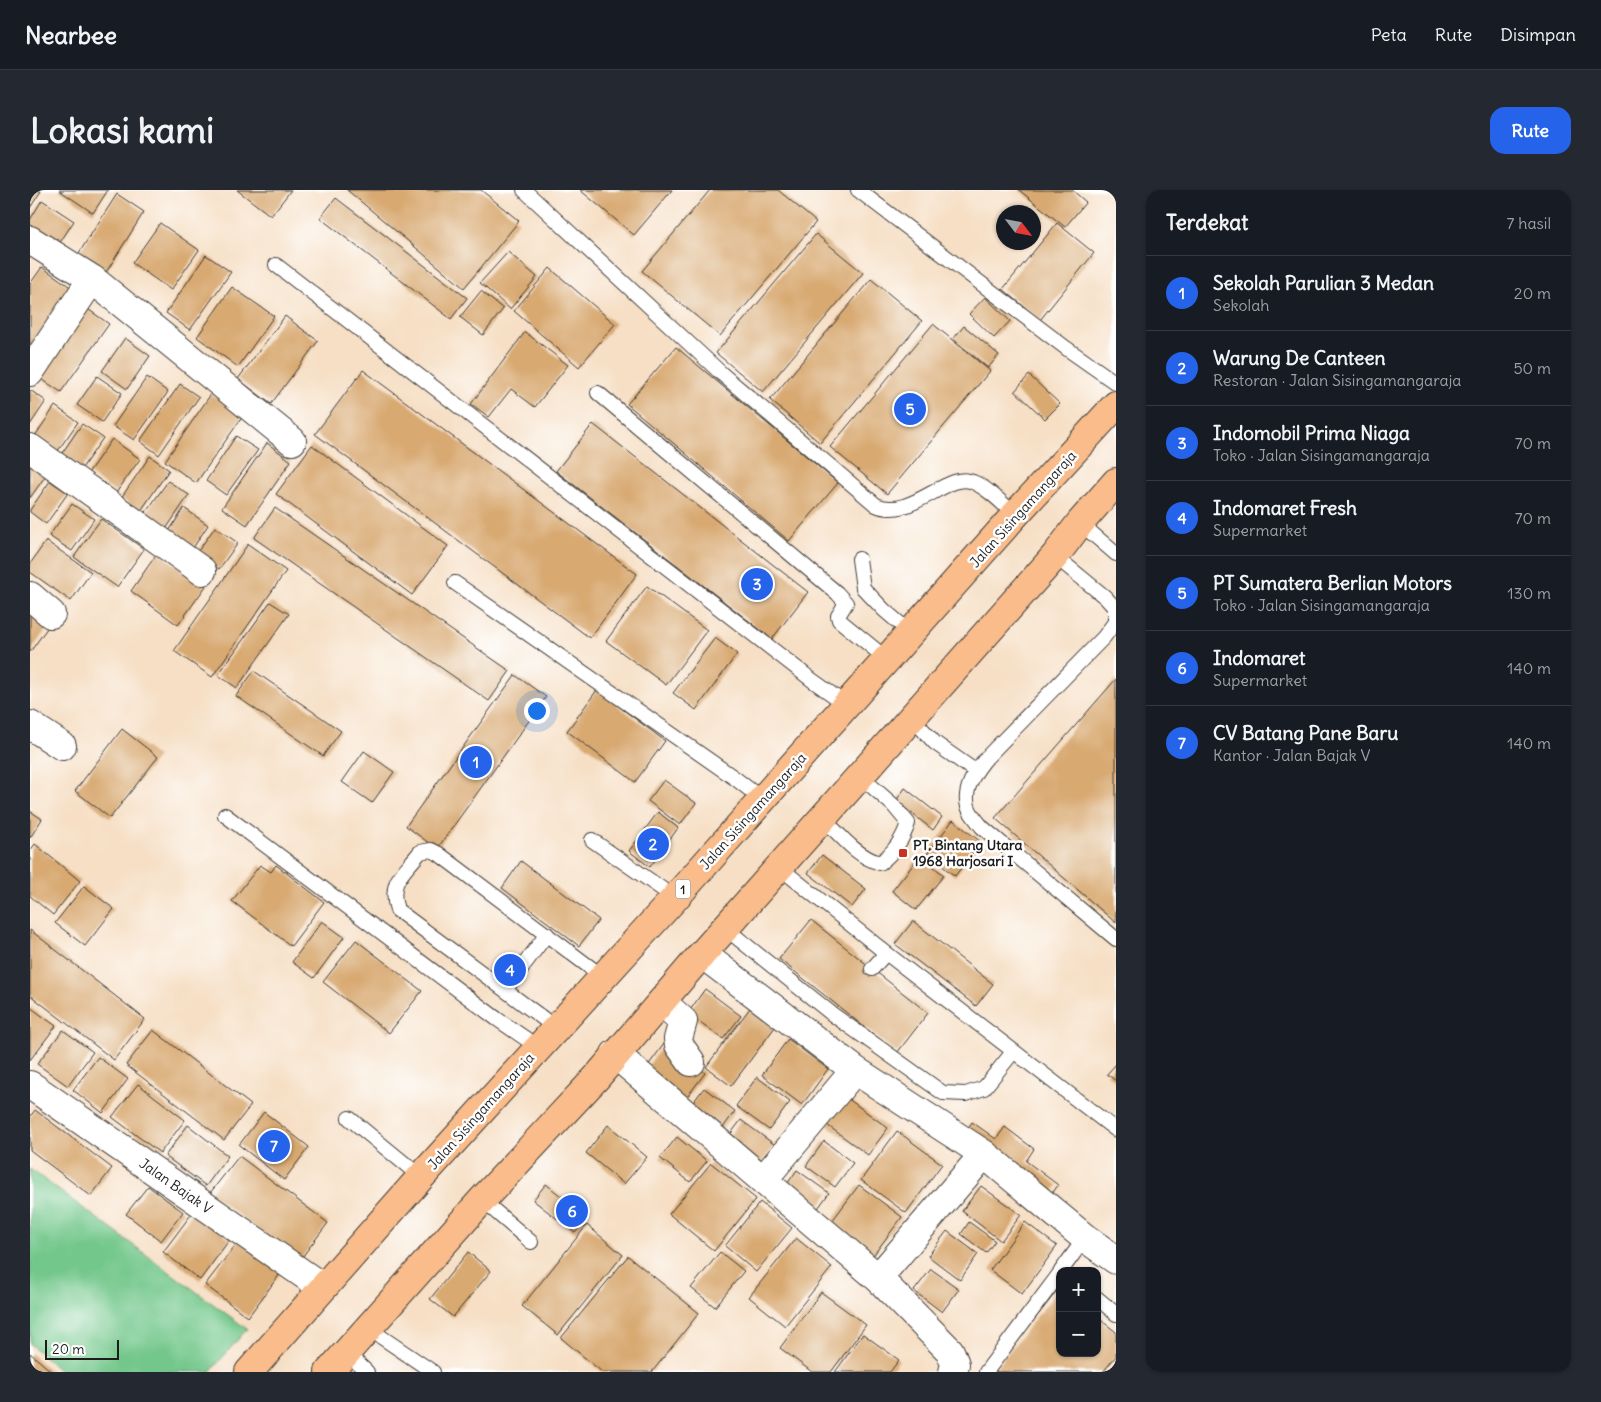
<!DOCTYPE html>
<html lang="id">
<meta charset="utf-8">
<style>
:root{--surface:#171b24;--page:#242831;--text:#f1f3f6;--muted:#9ea1a6;--line:#363941;--accent:#2563eb}
body{margin:0;font-family:Delius,sans-serif;background:var(--page);color:var(--text)}
.controls{position:absolute;right:15px;bottom:15px;display:grid;overflow:hidden;border-radius:10px;box-shadow:0 1px 4px #0004}
.controls button{width:45px;height:45px;display:grid;place-items:center;padding:0;border:0;border-bottom:1px solid var(--line);background:var(--surface);color:var(--text);font:25px sans-serif}
.compass{position:absolute;left:966px;top:15px;width:45px;height:45px;border-radius:50%;background:var(--surface);box-shadow:0 1px 4px #0004;rotate:122deg}
.scale{position:absolute;left:15px;bottom:12px;width:74px;box-sizing:border-box;padding-left:5px;border:2px solid #1c1c1c;border-top:0;font-size:14px;line-height:18px;white-space:nowrap;color:#1c1c1c;-webkit-text-stroke:4px #fff;paint-order:stroke}
.you{position:absolute;left:506px;top:520px;width:18px;height:18px;margin:-12px;border:4px solid #fff;border-radius:50%;background:#1a73e8;box-shadow:0 0 0 8px #1a73e833}
.badge{display:grid;place-items:center;width:32px;height:32px;border-radius:50%;background:var(--accent);color:#fff;font-size:16px;font-weight:700}
.pin{position:absolute;translate:-50% -50%;border:2px solid #fff;box-shadow:0 1px 5px #0006}
.list{margin:0;padding:0;list-style:none}
h2{display:flex;justify-content:space-between;align-items:center;height:65px;margin:0;padding:0 20px;font-size:21px}
h2 small{font-size:16px;font-weight:400;color:var(--muted)}
.list li{display:grid;grid-template-columns:32px 1fr auto;gap:15px;align-items:center;box-sizing:border-box;height:75px;padding:0 20px;border-top:1px solid var(--line)}
.list b{display:block;font-size:19px;white-space:nowrap}
.list p{margin:0;font-size:16px;white-space:nowrap;color:var(--muted)}
.list em{font-size:16px;font-style:normal;color:var(--muted)}
.map{position:relative;flex:none;width:1086px;height:1182px;overflow:hidden;border-radius:15px}
header{display:flex;align-items:center;gap:30px;box-sizing:border-box;height:70px;padding:0 25px;background:var(--surface);border-bottom:1px solid var(--line)}
header strong{font-size:24px}
nav{display:flex;gap:28px;margin-inline-start:auto;font-size:18px}
.intro{display:flex;align-items:center;justify-content:space-between;box-sizing:border-box;height:120px;padding:0 30px}
h1{margin:0;font-size:35px}
.button{padding:12px 22px;border-radius:15px;background:var(--accent);color:#fff;font-size:18px;font-weight:700}
main{display:flex;gap:30px;padding:0 30px}
aside{flex:1;background:var(--surface);border-radius:15px;box-shadow:0 1px 4px #0004}
.map>svg:first-child{display:block}
.green{fill:#73c78b;stroke:#487254}
.building{fill:#d8a971}
.lines{fill:none;stroke-linecap:round;stroke-linejoin:round}
.service-casing{stroke:#3d3935;stroke-width:16}
.minor-casing{stroke:#3d3935;stroke-width:30}
.tertiary-casing{stroke:#3d3935;stroke-width:30}
.trunk-casing{stroke:#3d3935;stroke-width:30}
.service{stroke:#fff;stroke-width:14}
.minor{stroke:#fff;stroke-width:28}
.tertiary{stroke:#fff;stroke-width:28}
.trunk{stroke:#f9bc8a;stroke-width:28}
.poi-dot{fill:#c8321e;stroke:#fff;stroke-width:2}
.labels{text-anchor:middle;dominant-baseline:central;stroke-width:5;stroke-linejoin:round;paint-order:stroke}
.shield{fill:#fff;stroke:#606060;stroke-width:1}
.shield-label{font-size:12px;font-weight:bold;fill:#1c1c1c}
.street-label{font-size:14px;fill:#1c1c1c;stroke:#fff}
.poi-label{font-size:14px;font-weight:bold;fill:#1c1c1c;stroke:#fff;text-anchor:start}
</style>
<header>
<strong>Nearbee</strong>
<nav><a>Peta</a><a>Rute</a><a>Disimpan</a></nav>
</header>
<div class="intro"><h1>Lokasi kami</h1><a class="button">Rute</a></div>
<main>
<div class="map">
<svg width="1086" height="1182" viewBox="0 0 1086 1182">
<rect width="100%" height="100%" fill="#fff"/>
<filter id="ink" filterUnits="userSpaceOnUse"><feTurbulence type="fractalNoise" baseFrequency=".02" numOctaves="2"/><feDisplacementMap in="SourceGraphic" scale="10" xChannelSelector="R" yChannelSelector="G"/><feConvolveMatrix kernelMatrix="1 2 1 2 8 2 1 2 1" color-interpolation-filters="sRGB"/></filter>
<filter id="wash" filterUnits="userSpaceOnUse"><feTurbulence type="fractalNoise" baseFrequency=".0096" numOctaves="4" result="noise"/><feDisplacementMap in="SourceGraphic" scale="20" xChannelSelector="R" yChannelSelector="G"/><feGaussianBlur stdDeviation="1.12" result="paint"/><feColorMatrix in="noise" values="0 0 0 0 0 0 0 0 0 0 0 0 0 0 0 0 0 1.4 0 .05"/><feComposite in="paint" operator="in"/></filter>
<g filter="url(#wash)">
<rect width="100%" height="100%" fill="#f6dfc5"/>
<path class="green" d="M0 979 217 1139 180 1182H31L0 1154Z"/>
<g id="blocks">
<path class="building" d="M0 0 11 1 0 18Z
M29 0H78L63 23Z
M207 0H261L241 26Z
M317 0H451L489 31 434 98Z
M550 0H642L604 45Z
M680 0H748L786 32 690 146 612 81Z
M989 0H1042L1056 12 1035 37Z
M87 4 114 22 75 84 47 66Z
M306 8 437 108 421 129 290 28Z
M12 10 44 31 27 57 0 39V30Z
M130 33 169 60 141 100 102 73Z
M1027 33 1064 63 1010 130 973 99Z
M786 44 833 83 733 202 686 163Z
M478 62 507 87 480 119 450 93Z
M176 65 201 82 160 140 136 123Z
M12 77 46 101 0 168V94Z
M520 78 585 134 549 177 484 121Z
M841 89 892 131 790 253 740 210Z
M202 97 244 126 208 177 167 147Z
M451 101 473 119 453 145 430 127Z
M955 107 980 131 964 148 939 124Z
M55 117 79 134 31 202 7 186Z
M255 126 288 151 241 214 208 189Z
M903 134 960 181 857 304 800 257Z
M934 136 969 165 958 178 923 149Z
M495 142 538 175 505 217 481 199 459 227 441 214Z
M95 148 120 166 97 199 72 181Z
M646 157 808 293 759 351 597 214Z
M333 180 607 384 560 448 285 244Z
M999 185 1030 214 1015 229 985 201Z
M67 186 92 203 72 232 47 215Z
M117 187 138 202 104 250 83 236Z
M150 194 169 207 129 265 110 251Z
M0 200 16 211 0 235Z
M181 204 213 226 166 293 135 271Z
M25 216 48 232 27 262 5 246Z
M52 234 73 248 50 281 30 266Z
M563 234 778 402 742 449 526 281Z
M206 246 228 260 196 305 176 291Z
M82 249 110 269 86 303 58 283Z
M237 253 261 271 217 335 192 318Z
M282 255 418 356 382 405 246 304Z
M120 266 139 280 110 322 91 308Z
M0 273 16 285 0 308Z
M20 291 38 303 16 334 0 322V320Z
M138 291 159 305 136 339 114 325Z
M42 314 64 329 42 361 19 346Z
M154 318 178 335 161 361 137 344Z
M245 318 480 481 459 511 224 348Z
M71 329 114 359 87 397 44 367Z
M185 337 208 353 189 379 166 364Z
M16 351 61 382 41 411 0 382V374Z
M218 354 256 381 182 487 144 461Z
M128 362 176 396 148 435 101 401Z
M617 396 677 440 636 495 576 451Z
M240 412 259 424 207 498 188 485Z
M0 420 20 434 0 462Z
M685 448 707 464 666 520 643 503Z
M224 481 311 541 293 566 206 506Z
M485 485 516 507 407 659 376 636Z
M1086 489V733L965 628Z
M567 500 635 551 605 592 537 541Z
M92 539 128 567 80 628 45 601Z
M334 561 364 582 342 613 312 592Z
M634 590 666 613 650 635 618 611Z
M875 598 912 627 903 640 866 611Z
M0 621 12 629 0 648Z
M628 622 648 638 620 677 599 661Z
M923 630 951 652 925 686 897 664Z
M5 654 50 691 23 725 0 706V661Z
M792 665 836 699 822 717 778 683Z
M890 666 914 685 886 720 862 701Z
M491 671 569 730 549 756 472 698Z
M230 675 241 682 246 675 294 712 261 756 202 711Z
M54 696 84 719 55 756 25 733Z
M781 730 898 823 867 863 749 769Z
M292 731 314 747 284 788 262 772Z
M883 731 963 794 946 816 865 754Z
M0 740 115 829 84 870 0 805Z
M326 750 392 801 359 843 293 792Z
M675 799 711 826 693 849 658 823Z
M0 817 26 836 0 870Z
M720 818 745 837 701 896 676 877Z
M33 840 63 862 38 896 7 874Z
M123 840 221 915 194 950 96 875Z
M758 849 798 879 772 915 732 885Z
M634 854 675 883 654 911 614 881Z
M68 867 98 889 73 923 43 900Z
M1086 874V891L1077 884Z
M727 887 760 912 739 940 706 916Z
M108 894 155 930 130 963 82 927Z
M674 898 705 921 690 942 658 919Z
M817 908 858 938 838 965 797 935Z
M5 920 82 978 61 1006 0 960V927Z
M234 922 279 957 254 990 209 955Z
M711 930 745 955 727 979 693 954Z
M942 932 966 949 975 937 1004 959 996 971 1028 995 1020 1007 934 944Z
M158 935 198 966 176 996 135 966Z
M578 935 617 967 594 994 556 963Z
M867 941 912 974 876 1023 831 990Z
M647 947 677 971 660 992 630 968Z
M794 951 823 973 805 997 776 976Z
M209 966 298 1033 269 1071 180 1003Z
M681 973 726 1009 684 1061 639 1024Z
M767 980 799 1003 781 1028 750 1004Z
M516 994 558 1028 545 1043 503 1010Z
M829 995 872 1027 842 1067 799 1035Z
M118 996 153 1022 131 1051 96 1024Z
M951 996 991 1025 971 1051 932 1021Z
M730 1012 762 1038 726 1082 695 1056Z
M163 1022 200 1049 170 1090 133 1062Z
M939 1032 965 1051 956 1063 931 1044Z
M995 1032 1027 1056 992 1104 960 1080Z
M557 1035 593 1065 528 1145 492 1116Z
M917 1041 948 1064 930 1090 898 1066Z
M211 1048 253 1080 218 1127 175 1095Z
M766 1048 802 1077 755 1136 719 1107Z
M438 1062 461 1081 423 1127 400 1109Z
M690 1062 714 1081 685 1117 661 1098Z
M598 1066 669 1123 622 1182H572L531 1148Z
M901 1079 929 1099 912 1122 884 1101Z
M1030 1097V1163H1067V1127L1086 1142V1166L1073 1182H963Z
M791 1102 836 1135 801 1182H782L750 1158Z
M833 1144 869 1170 860 1182H805Z
M0 1163 22 1182H0Z"/>
</g>
</g>
<g filter="url(#ink)">
<use href="#blocks" fill-opacity="0" stroke="#3d3935" stroke-width="1"/>
<g class="lines">
<g class="service-casing">
<path id="service" d="M494 0 692 184 846 315C881 331 918 280 943 292 959 299 973 314 985 325
M828 0 1036 158 1086 193
M246 75 782 490 817 515
M568 203 807 403 816 413 808 426 809 430 858 470
M1050 333 1086 364
M1025 366 1075 407 1085 418V432L1074 447 957 567C945 581 930 602 940 621 943 626 948 632 952 637L1086 749
M829 369 833 398 854 420 882 444
M425 393 706 589 733 610
M882 528 905 553 945 581
M195 625 467 829 508 857
M793 628C810 645 827 667 850 673 864 662 873 650 878 633L863 615 830 586
M562 650 645 708
M749 677 856 763 1086 940
M695 738 802 824 913 903 936 904 954 898 983 862
M842 779 856 763
M475 800 517 744
M526 838 367 720C358 691 373 684 390 662L401 660 409 664 573 787
M319 928 391 987
M452 1010 501 1052
M1031 1081 1055 1048
M1067 1108 1086 1124
M338 1138 403 1182
M317 1163 337 1182
M956 1182 1030 1083"/>
</g>
<g class="minor-casing">
<path id="minor" d="M0 50 62 89 262 251
M0 182 62 89
M0 258 172 381
M0 406 21 424
M0 535 32 556
M672 764 825 880 954 964 1055 1048 1086 1070
M632 812 653 831 648 849 649 855 661 872
M585 864 848 1088 920 1161 925 1174 923 1182
M733 990 825 880
M848 1088 954 964"/>
</g>
<g class="tertiary-casing">
<path id="tertiary" d="M0 895 292 1097"/>
</g>
<g class="trunk-casing">
<path id="trunk" d="M219 1182 391 987 645 708 985 325 1086 215
M299 1182 452 1010 567 887 672 764 1025 366 1050 333 1086 292"/>
</g>
<use href="#service" class="service"/>
<use href="#minor" class="minor"/>
<use href="#tertiary" class="tertiary"/>
<use href="#trunk" class="trunk"/>
</g>
</g>
<rect class="poi-dot" x="868" y="658" width="10" height="10" rx="2.5"/>
<g class="labels">
<rect class="shield" x="645.5" y="689.5" width="15" height="19" rx="4"/>
<g class="shield-label">
<text x="653" y="699">1</text>
</g>
<g class="street-label">
<text transform="translate(993 319) rotate(-48)">Jalan Sisingamangaraja</text>
<text transform="translate(723 621) rotate(-48)">Jalan Sisingamangaraja</text>
<text transform="translate(451 921) rotate(-48)">Jalan Sisingamangaraja</text>
<text transform="translate(146 996) rotate(35)">Jalan Bajak V</text>
</g>
<g class="poi-label">
<text x="883" y="655">PT. Bintang Utara<tspan x="883" dy="16">1968 Harjosari I</tspan></text>
</g>
</g>
</svg>
<div class="controls">
<button>+</button>
<button>−</button>
</div>
<svg class="compass" viewBox="-18 -18 36 36"><path d="M0-13l5 13h-10z" fill="#e53935"/><path d="M0 13l5-13h-10z" fill="#9ea1a6"/></svg>
<div class="scale">20 m</div>
<div class="you"></div>
<div class="pin badge" style="left:446px;top:572px">1</div>
<div class="pin badge" style="left:623px;top:654px">2</div>
<div class="pin badge" style="left:727px;top:394px">3</div>
<div class="pin badge" style="left:480px;top:780px">4</div>
<div class="pin badge" style="left:880px;top:219px">5</div>
<div class="pin badge" style="left:542px;top:1021px">6</div>
<div class="pin badge" style="left:244px;top:956px">7</div>
</div>
<aside>
<h2>Terdekat<small>7 hasil</small></h2>
<ul class="list">
<li><span class="badge">1</span><div><b>Sekolah Parulian 3 Medan</b><p>Sekolah</p></div><em>20 m</em></li>
<li><span class="badge">2</span><div><b>Warung De Canteen</b><p>Restoran · Jalan Sisingamangaraja</p></div><em>50 m</em></li>
<li><span class="badge">3</span><div><b>Indomobil Prima Niaga</b><p>Toko · Jalan Sisingamangaraja</p></div><em>70 m</em></li>
<li><span class="badge">4</span><div><b>Indomaret Fresh</b><p>Supermarket</p></div><em>70 m</em></li>
<li><span class="badge">5</span><div><b>PT Sumatera Berlian Motors</b><p>Toko · Jalan Sisingamangaraja</p></div><em>130 m</em></li>
<li><span class="badge">6</span><div><b>Indomaret</b><p>Supermarket</p></div><em>140 m</em></li>
<li><span class="badge">7</span><div><b>CV Batang Pane Baru</b><p>Kantor · Jalan Bajak V</p></div><em>140 m</em></li>
</ul>
</aside>
</main>
